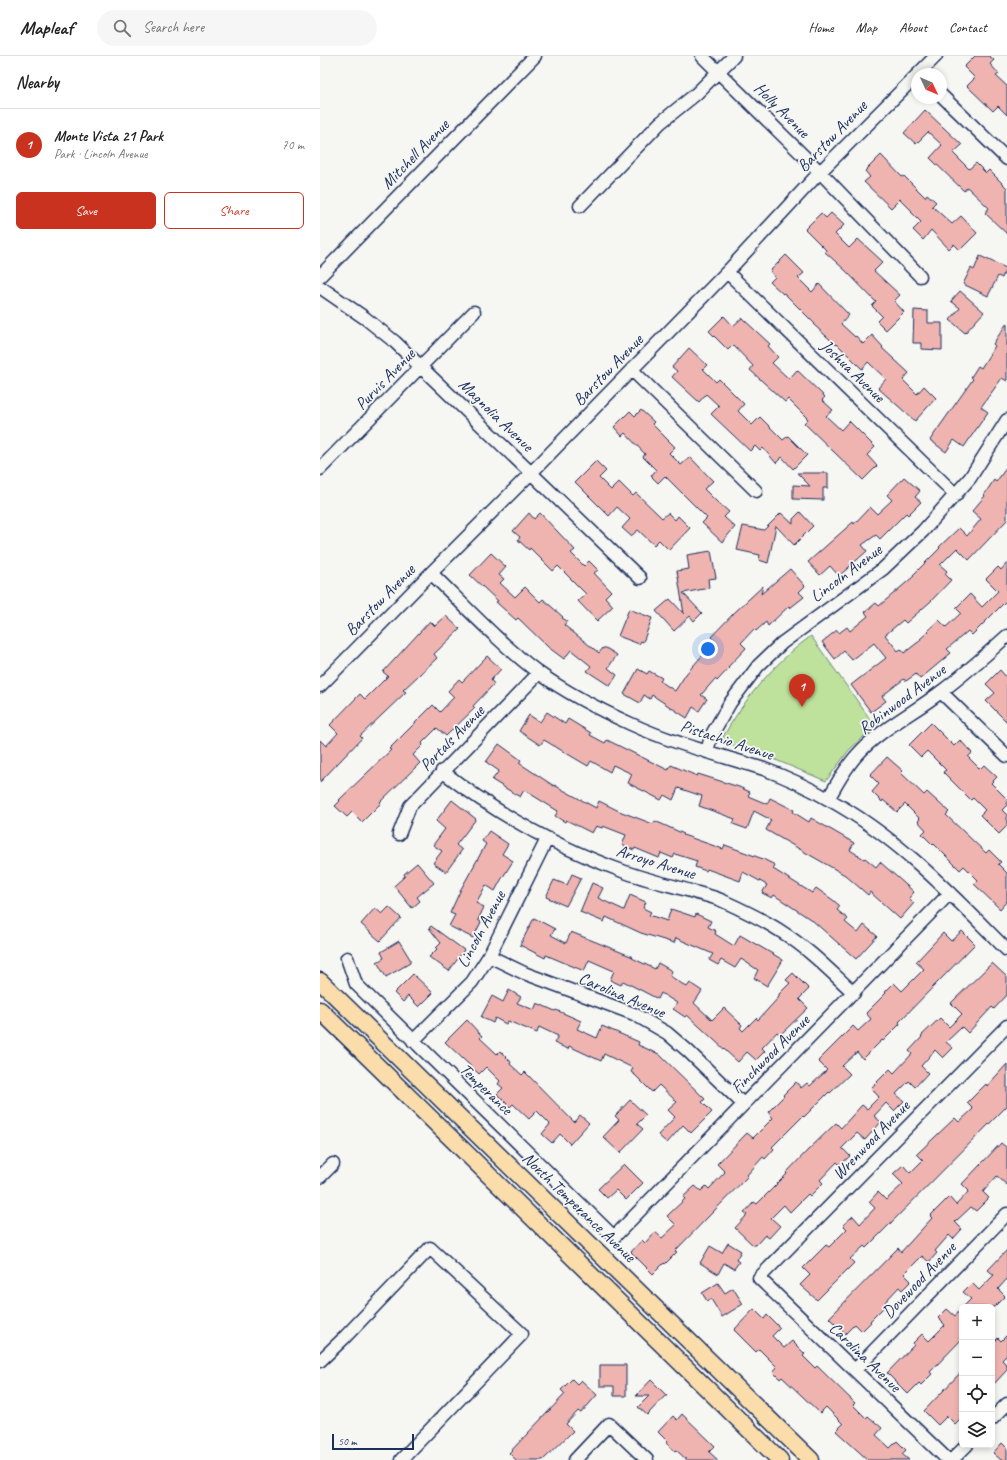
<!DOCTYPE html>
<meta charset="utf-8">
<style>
:root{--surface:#fff;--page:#f6f6f6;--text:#222;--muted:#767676;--line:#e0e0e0;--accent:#c8321e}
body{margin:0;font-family:Caveat,sans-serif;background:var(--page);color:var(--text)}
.controls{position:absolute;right:12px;bottom:12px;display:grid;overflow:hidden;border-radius:6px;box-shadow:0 2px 6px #0003}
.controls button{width:36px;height:36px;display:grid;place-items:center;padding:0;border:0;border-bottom:1px solid var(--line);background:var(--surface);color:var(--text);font:20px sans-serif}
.compass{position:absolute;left:591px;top:12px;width:36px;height:36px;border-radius:50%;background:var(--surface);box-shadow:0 2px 6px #0003;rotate:134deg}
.scale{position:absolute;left:12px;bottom:10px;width:82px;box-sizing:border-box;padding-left:4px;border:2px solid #1b2f5e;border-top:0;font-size:11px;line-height:14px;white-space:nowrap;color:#1b2f5e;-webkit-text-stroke:3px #f6f6f2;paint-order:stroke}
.you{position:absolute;left:388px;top:593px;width:14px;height:14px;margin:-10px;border:3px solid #fff;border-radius:50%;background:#1a73e8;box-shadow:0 0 0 6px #1a73e833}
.badge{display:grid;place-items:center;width:26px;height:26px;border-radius:50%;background:var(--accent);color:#fff;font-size:13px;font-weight:700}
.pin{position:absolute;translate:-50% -33px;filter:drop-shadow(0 1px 2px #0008)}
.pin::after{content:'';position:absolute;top:21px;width:14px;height:12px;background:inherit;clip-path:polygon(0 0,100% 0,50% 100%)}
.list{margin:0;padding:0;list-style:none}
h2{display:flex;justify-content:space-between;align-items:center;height:52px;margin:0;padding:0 16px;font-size:17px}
h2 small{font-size:13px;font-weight:400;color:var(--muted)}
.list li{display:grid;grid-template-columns:26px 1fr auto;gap:12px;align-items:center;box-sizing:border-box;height:72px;padding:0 16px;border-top:1px solid var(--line)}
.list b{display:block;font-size:15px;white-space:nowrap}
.list p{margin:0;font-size:13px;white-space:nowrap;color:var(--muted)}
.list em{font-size:13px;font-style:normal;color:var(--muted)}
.actions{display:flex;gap:8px;padding:12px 16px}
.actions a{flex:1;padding:9px 0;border:1px solid var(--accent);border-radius:6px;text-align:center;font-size:14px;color:var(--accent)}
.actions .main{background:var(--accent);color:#fff}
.icon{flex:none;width:22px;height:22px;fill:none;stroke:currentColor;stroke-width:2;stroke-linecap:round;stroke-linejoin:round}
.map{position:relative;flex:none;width:687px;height:1404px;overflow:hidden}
header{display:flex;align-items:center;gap:24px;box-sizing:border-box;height:56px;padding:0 20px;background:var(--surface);border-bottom:1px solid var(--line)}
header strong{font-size:19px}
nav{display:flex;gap:22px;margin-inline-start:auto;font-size:14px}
.search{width:280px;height:36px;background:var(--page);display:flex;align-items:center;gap:10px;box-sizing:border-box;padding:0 14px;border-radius:22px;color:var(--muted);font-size:15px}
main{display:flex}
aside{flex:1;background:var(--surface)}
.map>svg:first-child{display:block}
.green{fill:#bee19b;stroke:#6c887c}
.building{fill:#f0b4b0;stroke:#1b2f5e}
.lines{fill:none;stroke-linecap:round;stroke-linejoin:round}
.minor-casing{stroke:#1b2f5e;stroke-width:15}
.major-casing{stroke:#1b2f5e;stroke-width:19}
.minor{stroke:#f6f6f2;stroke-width:12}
.major{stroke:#faddab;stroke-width:16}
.labels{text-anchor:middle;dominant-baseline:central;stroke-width:3.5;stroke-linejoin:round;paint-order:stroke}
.street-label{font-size:17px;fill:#1b2f5e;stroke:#f6f6f2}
</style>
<header>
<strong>Mapleaf</strong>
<div class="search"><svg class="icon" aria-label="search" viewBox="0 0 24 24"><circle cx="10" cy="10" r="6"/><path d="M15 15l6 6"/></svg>Search here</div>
<nav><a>Home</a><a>Map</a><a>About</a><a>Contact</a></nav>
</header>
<main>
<aside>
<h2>Nearby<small></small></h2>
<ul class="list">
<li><span class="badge">1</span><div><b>Monte Vista 21 Park</b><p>Park · Lincoln Avenue</p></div><em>70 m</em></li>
</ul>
<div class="actions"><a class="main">Save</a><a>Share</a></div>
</aside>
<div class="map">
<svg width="687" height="1404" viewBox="0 0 687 1404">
<rect width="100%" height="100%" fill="#f6f6f2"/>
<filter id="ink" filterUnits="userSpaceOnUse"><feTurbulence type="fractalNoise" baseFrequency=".025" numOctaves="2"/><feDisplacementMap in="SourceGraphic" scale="8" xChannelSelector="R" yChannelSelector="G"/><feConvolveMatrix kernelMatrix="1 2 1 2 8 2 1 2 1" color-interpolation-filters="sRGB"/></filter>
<g filter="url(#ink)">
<path class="green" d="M491 580 555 670 529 694 506 725 451 702 405 687 403 681C425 642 454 607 491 580Z"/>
<path class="building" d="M655 0H669L674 4 670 8 679 18 676 20 687 30V59L678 50 673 55 647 30 655 22 644 11Z
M605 54 642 89 633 97 649 113 656 107 666 117 669 114 687 132V178L665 157 669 152 647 131 644 135 610 102 622 89 608 76 596 88 584 77Z
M561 99 582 121 584 120 605 141 607 138 616 146 612 150 632 168 641 160 657 177 640 194 634 188 629 193 611 174 603 184 593 174 601 166 591 156 592 155 580 143 571 152 544 126 550 121 545 115Z
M501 157 506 162 511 157 524 169 515 178 529 192 538 183 563 206 554 215 580 239 574 245 584 256 566 274 557 265 562 260 552 250 556 246 526 215 505 196 506 194 485 173Z
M466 199 484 217 478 222 492 236 499 228 529 259 521 268 535 281 536 280 543 288 552 279 563 291 562 292 589 317 583 324 597 338 604 330 616 342 595 365 558 332 566 323 548 306 542 313 517 288 516 289 494 269 495 268 464 237 463 238 450 226 455 221 450 215Z
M660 200 686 212 682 222 678 220 668 240 643 228 651 212 654 214Z
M640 235 664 256 645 277 630 264 640 252 631 245Z
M594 254 608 255V267H622V294L601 293V287H593Z
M404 260 413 270 422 262 450 288 448 290 458 301 452 307 469 323 477 314 505 341 502 344 513 354 506 360 521 374 529 365 555 391 547 399 557 410 543 424 484 367 488 363 468 343 465 346 430 314 433 310 413 289 408 294 389 275Z
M687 267V325L682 322 661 351 668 356 644 391 634 384 626 396 610 384 653 323 651 321 658 310 661 312 675 290 673 288Z
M369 292 387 309 383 313 396 326 399 323 424 348 418 355 432 369 440 361 463 384 468 380 487 399 473 413 462 401 456 407 443 392 440 395 435 390 430 395 391 358 399 350 386 338 379 346 352 321 357 315 352 311Z
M321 354 334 366 332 368 355 391 349 397 361 409 370 401 393 425 384 433 399 448H400L409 456 404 461 415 471 402 486 382 467 387 462 345 420 338 427 331 420 336 414 323 401 325 398 305 377 302 380 294 371 310 355 315 360Z
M276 405 286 415 279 422 291 434 299 426 313 440 316 437 342 462 348 457 355 464 358 460 370 472 349 494 339 484 334 489 318 474 311 480 302 472 310 463 297 451 289 460 255 426Z
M687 411V464L649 504 637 492 620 509 627 515 625 518 631 524 610 546 586 567 583 564 565 579 578 595 581 593 584 597 601 584 600 583 609 575 608 574 619 564 626 571 641 557 636 552 650 538 662 551 678 535 666 523 678 511 681 514 687 507V544L652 579 648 575 627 593 631 597 612 613 600 623 596 618 586 625 584 623 562 640 566 645 551 656 531 629 566 602 554 587 532 604 524 595 515 603 502 586 517 574 519 577 527 571 530 575 548 560 545 556 556 547 559 550 594 520 593 519 620 492 619 491 639 472 647 480 661 463 652 455 665 440 664 439 674 424 676 426Z
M477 417H508V432H503V444L473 443V429L490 430Z
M584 421 600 435 595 441 601 446 588 459 586 457 560 483 556 479 542 489 547 495 519 520 510 510 500 519 488 506 533 466 534 468 550 451 557 458 572 444 567 439Z
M480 456 493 470 474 489 456 470 448 507 439 504 440 499 417 494 423 470 444 474 461 457 473 468V463Z
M209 457 214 463 220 457 255 494 251 497 264 510 269 505 278 514 274 517 291 535 285 541 293 550 277 565 258 545 266 538 238 510 233 515 210 492 209 494 198 484 200 481 193 475Z
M391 495 396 522 388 523 389 532 363 537 382 557 374 565 370 560 354 575 336 555 350 543 364 558 357 515 369 513 367 499Z
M171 497 186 511 179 519 184 523 180 527 195 541 205 531 220 546 223 543 243 561 242 562 247 565 244 569 279 597 283 592H286L297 599 288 612 297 619 290 630 267 615 271 610 251 594 244 603 228 591 198 562 196 564 176 546 178 545 150 519Z
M470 513 485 530 479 536 484 541 470 552 469 550 448 570 446 566 436 575 434 573 421 587 426 592 408 611 409 612 397 625 395 623 381 639 387 643 379 655 373 651 367 662 332 639 330 643 324 639 320 647 304 638 318 613 327 618 329 615 342 622 340 625 355 635 366 618 395 585 391 581 415 556 443 530 441 538Z
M309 553 332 562 323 586 321 585 319 588 298 580Z
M126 560 140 573 114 598 117 602 83 634 86 636 40 680 42 682 0 726V684L6 690 18 677 10 669 40 638 45 643 68 620 63 616 110 565 115 570Z
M167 600 181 613 171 624 174 628 153 650 155 652 126 680 117 672 102 687 103 689 93 699 100 707 60 746 61 747 42 766 32 756 27 761 15 750 20 745 19 744 71 694 69 693 113 649 120 656 134 641 128 635 139 623 142 626Z
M680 614 687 622V666L666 645 675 637 666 628Z
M227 656 245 668 248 663 271 677 270 679 285 687 287 684 348 714 351 709 377 720 378 718 419 731 430 736 428 740 447 748 450 742 474 754 473 756 489 766 491 762 534 787 530 794 544 803 545 802 556 811 560 806 594 836 589 842 594 847 580 863 550 836 548 839 525 819 446 774 451 764 434 755 427 773 413 768 415 763 379 750 382 740 358 732 353 744 344 739 341 744 308 727 312 718 293 709 290 716 271 705 268 710 224 684 220 689 199 675 209 659 220 666Z
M611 667 634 690 640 684 652 697 648 701 660 713 664 709 677 721 671 727 687 743V749L682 754 687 759V770L679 778 660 759 665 754 653 742 651 744 623 716 626 714 607 695 601 701 589 689Z
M179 688 201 704 199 707 234 730V729L276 752 279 745 299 755 333 768 335 765 364 778 363 779 403 793 405 789 443 803 455 809 453 813 492 837 496 832 513 844 520 850 517 854 528 863 525 866 538 877 544 869 557 880 536 903 493 865 454 839 452 842 442 837 447 829 423 816 420 825 387 813 386 815 375 811 377 805 355 798 353 802 341 797 339 802 315 792 314 794 302 789 306 779 283 770 282 772 276 770 272 777 246 764 245 766 235 760 238 755 204 734 200 741 172 724 179 715 166 706Z
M567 701 583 715 581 717 604 739 607 736 629 756 626 759 666 797 669 794 681 806 678 808 687 817V845L680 853 654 828 658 824 644 810 640 814 614 788 613 789 602 778 606 774 598 765 600 763 585 748 577 756 563 744 562 746 552 736 559 728 550 719Z
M132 744 156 763 136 789 142 794 126 816 113 807 122 795 113 789 125 773 116 765Z
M169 775 188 788 182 798 193 805 181 824 175 835 166 829 156 847 164 851 158 864 161 866 153 882 129 870 135 859 130 857 141 833 166 788 162 785Z
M97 807 114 827 97 841 100 845 92 852 74 830 85 820 84 818Z
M252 818 261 822 246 850 226 841 234 824 247 829Z
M272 827 283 832 278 842 304 854 310 839 326 846 323 852 331 856 329 859 347 865 351 853 375 861 376 858 391 865 388 871 396 875 395 878 414 890 420 879 463 904 447 930 434 922 438 914 421 903 415 912 401 904 398 909 389 904 393 898 356 882 354 887 321 877 286 861 284 866 260 856Z
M69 851 81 862 60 885 41 868 55 852 62 858Z
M214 862 235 873 231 879 246 887 251 876 313 901 312 902 335 913 338 907 352 915 350 920 367 931 370 927 382 935 374 947 392 964 404 952 422 969 420 972 423 975 436 962 438 964 459 941V938L470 927 466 924 473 917 489 933 479 943 488 952 460 979 457 976 442 992 445 995 436 1004 427 996 418 1006 367 959 365 961 353 953 357 947 341 937 338 943 303 925 301 929 290 924 294 915 269 904 264 915 226 899 225 902 200 889Z
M111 870 144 894 129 915 109 901 117 893 116 892 121 887 109 872Z
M642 875 655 888 579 966 580 968 563 985 562 984 543 1003 537 996 522 1010 530 1018 510 1037 509 1036 484 1061 483 1060 452 1091 454 1093 445 1103 443 1101 427 1119 428 1120 355 1195 357 1196 345 1208 344 1207 333 1218 311 1196 322 1184 325 1187 335 1176 342 1182 356 1169 347 1160 365 1143 363 1141 375 1130 381 1135 386 1130 389 1133 405 1116 397 1108 427 1077 433 1082 453 1062 448 1056 464 1040 463 1039 476 1026 481 1032 487 1027 490 1030 507 1014 498 1005 533 970 538 975 551 963 546 957 566 937 565 936 574 927 582 935 604 913 596 906 611 890 623 877 631 885Z
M79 885 90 903V907L66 921 57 906 64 902 61 896Z
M672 907 687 921V939L674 953 672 951 648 977 642 971 626 986 633 992 623 1002 615 994 601 1010 608 1017 595 1031 589 1025 576 1038 584 1045 574 1055 566 1047 554 1060 561 1066 545 1084 537 1077 522 1092 530 1100 520 1109 517 1106 500 1124 503 1127 490 1140 488 1138 470 1156 464 1149 451 1162 460 1170 449 1182 445 1179 436 1189H433L415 1172 427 1159 424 1157 434 1146 437 1148 467 1118 466 1117 488 1094 516 1067 521 1072 542 1049 547 1053 559 1041 551 1032 570 1013 574 1017 592 998 589 995 602 981 601 980 620 962 629 971 642 958 631 947Z
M93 918 113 937 99 951 88 940 83 946 74 937Z
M189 934 201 941 197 947 214 954 217 947 235 955 236 954 261 965 257 973 277 982 282 970 319 986 318 989 339 998 385 1043 382 1046 392 1056 371 1077 363 1069 347 1087 338 1079 355 1061 348 1054 357 1046 339 1029 332 1036 315 1019 311 1016 313 1012 284 998 281 1005 249 990 248 993 234 987 238 980 219 971 217 977 188 965 186 968 175 962 173 967 161 961 172 940 183 946Z
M147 964 162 980 160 982 177 998 180 995 191 1006 190 1008 202 1019 205 1016 254 1066 260 1059 269 1067 250 1088 240 1078 232 1087 222 1078 230 1068 217 1055 209 1063 193 1048 190 1051 177 1038 183 1032 178 1028 180 1025 166 1011 159 1018 125 986Z
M687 1008V1050L546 1192 544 1190 530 1203 534 1207 497 1244 480 1229 490 1219 483 1212 506 1189 509 1191 527 1173 523 1169 533 1160 540 1168 555 1152 549 1146 558 1136 566 1144 583 1128 573 1118 583 1109 590 1117 603 1104 597 1098 635 1062 639 1066 653 1053 647 1047 666 1028 667 1030Z
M310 1044 326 1059 317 1068 323 1073 300 1097 283 1081 299 1064 295 1060Z
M681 1087 687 1092V1129L677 1120 663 1136 669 1142 656 1155 651 1151 635 1166 642 1173 633 1183 629 1179 615 1195 617 1197 609 1206 602 1200 584 1218 591 1225 582 1234 579 1231 565 1246 567 1248 550 1265 551 1266 542 1275 535 1268 525 1278 509 1262 578 1192 581 1196 612 1162 610 1160 629 1141 636 1149 649 1135 642 1128Z
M304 1108 323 1127 306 1144 296 1134 287 1142 278 1133Z
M408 1187 421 1195 416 1204 419 1206 414 1213 404 1207 398 1218 380 1207 390 1190 402 1197Z
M687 1194V1223L678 1233 685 1240 674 1251H643L651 1243 643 1236 652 1227 659 1234 674 1219 668 1214Z
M398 1227 405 1237 413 1232 423 1248 402 1261 391 1243 387 1245 382 1237Z
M642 1252V1283L610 1316 612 1318 601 1329 599 1327 588 1338 567 1317 594 1289 593 1287 602 1278 609 1285 625 1269 618 1262 627 1253 635 1260Z
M434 1253 444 1263 447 1259 460 1272 452 1280 464 1292 472 1285 485 1298 483 1300 495 1312 497 1310 535 1347 533 1349 546 1362 548 1360 562 1372 556 1379 570 1392 577 1385 586 1394 582 1398 589 1404H548L516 1375 523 1368 506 1351 500 1357 462 1321 460 1323 453 1316 457 1311 439 1293 436 1296 414 1274Z
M687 1279V1299L682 1304 687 1309V1314L672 1330V1288L678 1282 681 1285Z
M280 1309H306V1340H294V1330H280Z
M642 1315V1361L635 1368 627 1360 618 1369 604 1355Z
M252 1323 257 1328 261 1324 277 1339 261 1357 258 1355 246 1368 253 1375 223 1404H196L189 1397 245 1338 241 1334Z
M331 1324 347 1340H345L327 1359 318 1351 329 1340H316Z
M362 1358 395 1390 389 1396 398 1404H367L356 1394 355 1395 346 1387 348 1386 338 1376 353 1360 357 1364Z
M682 1387 687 1392V1404H681L673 1397Z"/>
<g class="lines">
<g class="minor-casing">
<path id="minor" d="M382 0 500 116 600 220
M598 18 616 0
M621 39 687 103
M260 150 340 67 376 38 414 0
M407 216 636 439
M0 220 215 0
M0 231 45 262 75 286 320 522
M312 314 436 435
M0 413 154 256
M111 517C146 551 180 588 219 617 247 637 280 654 311 668 354 688 400 699 444 713 466 721 488 731 508 743 578 781 631 838 687 894
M0 630 111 517 211 417 407 216 500 116 597 19
M621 636 687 700
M387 696 391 680 410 647 438 610 462 587 563 513 603 475 650 422 687 364
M122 715C178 759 238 792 305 816 327 824 351 829 374 836 384 839 394 841 403 845 423 854 444 864 462 876 489 893 511 916 534 937
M508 743C517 728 525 712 537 699 560 673 594 657 622 635 645 618 666 599 687 580
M79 778 90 750 219 617
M169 900 204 917 314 958 347 977 368 995 423 1048
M27 902 36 928 294 1181 630 837
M93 985 152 926 169 900 227 783
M0 1121 13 1108
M0 1305 23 1283 110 1192 202 1278 81 1404
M535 1314 687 1158
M672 1363 687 1348
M255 1404 289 1368 327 1404
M628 1404 439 1222 687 970
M632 1404 647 1389"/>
</g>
<g class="major-casing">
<path id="major" d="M0 925 491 1404
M0 954 460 1404"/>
</g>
<use href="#minor" class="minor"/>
<use href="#major" class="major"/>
</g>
</g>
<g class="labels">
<g class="street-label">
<text transform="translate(462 54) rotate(45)">Holly Avenue</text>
<text transform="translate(512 80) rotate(-46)">Barstow Avenue</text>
<text transform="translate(95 98) rotate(-46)">Mitchell Avenue</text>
<text transform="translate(288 314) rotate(-46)">Barstow Avenue</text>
<text transform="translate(533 315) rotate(44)">Joshua Avenue</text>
<text transform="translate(65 323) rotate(-46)">Purvis Avenue</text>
<text transform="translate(176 359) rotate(44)">Magnolia Avenue</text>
<text transform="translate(526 517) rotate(-37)">Lincoln Avenue</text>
<text transform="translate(60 544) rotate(-46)">Barstow Avenue</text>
<text transform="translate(582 643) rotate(-37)">Robinwood Avenue</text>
<text transform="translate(132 682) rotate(-46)">Portals Avenue</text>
<text transform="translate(407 684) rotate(18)">Pistachio Avenue</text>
<text transform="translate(336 806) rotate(17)">Arroyo Avenue</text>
<text transform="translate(161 873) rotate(-62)">Lincoln Avenue</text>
<text transform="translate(302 939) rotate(23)">Carolina Avenue</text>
<text transform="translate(450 998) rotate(-45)">Finchwood Avenue</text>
<text transform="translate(166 1033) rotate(44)">Temperance</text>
<text transform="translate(551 1084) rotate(-46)">Wrenwood Avenue</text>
<text transform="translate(259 1151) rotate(44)">North Temperance Avenue</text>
<text transform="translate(599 1224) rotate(-46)">Dovewood Avenue</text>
<text transform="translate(545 1301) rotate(44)">Carolina Avenue</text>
</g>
</g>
</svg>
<div class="controls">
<button>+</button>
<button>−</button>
<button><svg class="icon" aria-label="locate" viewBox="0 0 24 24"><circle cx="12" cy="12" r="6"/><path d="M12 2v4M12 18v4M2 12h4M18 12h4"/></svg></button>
<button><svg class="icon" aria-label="layers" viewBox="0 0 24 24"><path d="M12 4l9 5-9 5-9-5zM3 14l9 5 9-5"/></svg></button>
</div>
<svg class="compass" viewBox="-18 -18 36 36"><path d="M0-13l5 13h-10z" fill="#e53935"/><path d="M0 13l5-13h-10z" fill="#767676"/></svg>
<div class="scale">50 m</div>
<div class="you"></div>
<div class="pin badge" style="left:482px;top:651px">1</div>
</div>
</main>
